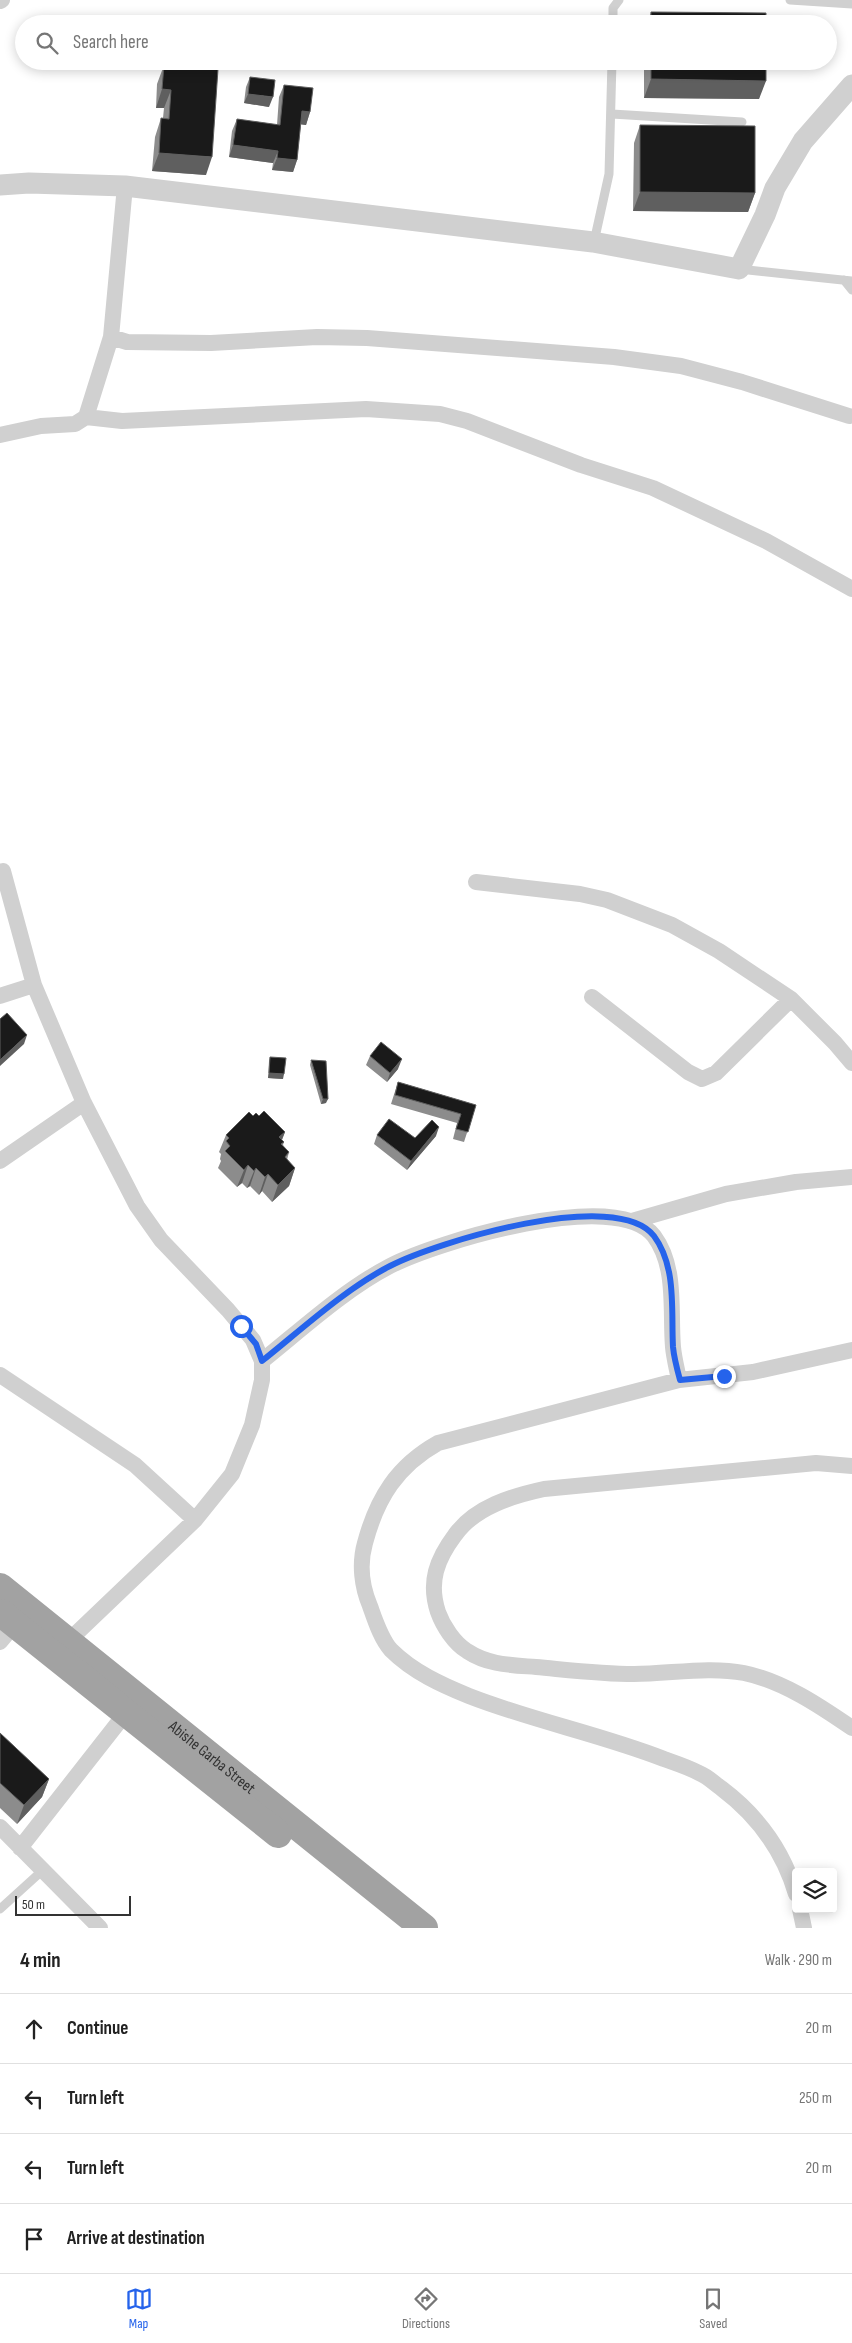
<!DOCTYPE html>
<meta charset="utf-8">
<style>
:root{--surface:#fff;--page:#f6f6f6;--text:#222;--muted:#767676;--line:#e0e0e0;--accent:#2563eb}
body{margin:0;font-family:"Sofia Sans Condensed",sans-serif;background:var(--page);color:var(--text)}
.controls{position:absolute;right:15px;bottom:15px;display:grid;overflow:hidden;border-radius:5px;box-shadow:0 2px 12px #0003}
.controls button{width:45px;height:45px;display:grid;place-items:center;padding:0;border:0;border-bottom:1px solid var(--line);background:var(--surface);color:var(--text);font:25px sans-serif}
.scale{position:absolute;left:15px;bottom:12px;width:116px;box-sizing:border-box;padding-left:5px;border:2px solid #333;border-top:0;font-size:14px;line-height:18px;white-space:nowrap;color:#333;-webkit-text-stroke:4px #fff;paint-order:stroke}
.stop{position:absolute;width:15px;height:15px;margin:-11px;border:4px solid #2563eb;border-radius:50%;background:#fff}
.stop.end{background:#2563eb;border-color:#fff;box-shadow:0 1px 5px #0008}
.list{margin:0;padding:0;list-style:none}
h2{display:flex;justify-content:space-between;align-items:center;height:65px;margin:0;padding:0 20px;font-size:21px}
h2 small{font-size:16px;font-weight:400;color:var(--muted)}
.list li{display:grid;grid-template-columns:32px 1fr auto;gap:15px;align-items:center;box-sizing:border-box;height:70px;padding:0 20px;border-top:1px solid var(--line)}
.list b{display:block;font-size:19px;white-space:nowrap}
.list em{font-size:16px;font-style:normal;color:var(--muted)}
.icon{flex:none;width:28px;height:28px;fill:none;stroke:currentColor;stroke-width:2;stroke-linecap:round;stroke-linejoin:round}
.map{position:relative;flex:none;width:852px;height:1928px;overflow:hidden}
.search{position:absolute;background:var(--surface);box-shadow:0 2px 12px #0003;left:15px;right:15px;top:15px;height:55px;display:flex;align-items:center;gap:12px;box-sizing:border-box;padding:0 18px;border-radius:28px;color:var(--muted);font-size:19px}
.sheet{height:345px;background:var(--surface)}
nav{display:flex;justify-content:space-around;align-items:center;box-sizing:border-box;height:70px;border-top:1px solid var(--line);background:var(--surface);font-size:14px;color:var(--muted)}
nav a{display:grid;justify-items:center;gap:2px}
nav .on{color:var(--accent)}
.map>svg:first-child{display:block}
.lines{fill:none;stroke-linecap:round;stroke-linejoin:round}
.service{stroke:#d0d0d0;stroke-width:9}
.minor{stroke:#d0d0d0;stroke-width:16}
.tertiary{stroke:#d0d0d0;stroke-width:21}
.trunk{stroke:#a2a2a2;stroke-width:28}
.wall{fill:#8c8c8c}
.shaded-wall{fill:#5f5f5f}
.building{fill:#1a1a1a;stroke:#5f5f5f}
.route{stroke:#2563eb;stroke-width:6}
.labels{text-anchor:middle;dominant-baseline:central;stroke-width:5;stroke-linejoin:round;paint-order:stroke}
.street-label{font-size:16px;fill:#333;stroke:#fff}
</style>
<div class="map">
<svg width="852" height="1928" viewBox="0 0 852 1928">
<rect width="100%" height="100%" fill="#fff"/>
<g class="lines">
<path class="service" d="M790 0 852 4
M613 24V8L619 0
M612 114 742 122
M594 242 609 174 612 61
M739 269 852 281
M844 280 852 290
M0 1909 43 1870"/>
<path class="minor" d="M0 1 2 0
M111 337 127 342 211 343 317 337 367 338 614 357 681 366 742 382 849 416
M86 417 122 421 366 409 440 414 467 421 581 465 653 488 766 541 852 589
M0 435 41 426 75 424 86 417 111 337 125 186
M0 872 3 871 34 985 84 1103 137 1206 161 1240 228 1310 253 1340 262 1361V1380L252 1425 232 1474 195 1520 62 1647
M476 882 580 894 607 900 672 925 719 951 791 999 835 1043 852 1063
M0 996 34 985
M592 997 688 1072 702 1079 716 1073 791 999
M0 1161 84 1103
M632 1221 726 1194 796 1182 852 1177
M262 1361C302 1329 344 1290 390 1266 436 1242 617 1187 654 1236 677 1267 670 1311 673 1347 674 1358 677 1369 679 1380
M0 1375 135 1465 195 1520
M852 1466 816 1463 544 1489C512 1496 475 1507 455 1535 437 1559 428 1582 438 1612 443 1626 454 1643 467 1651 488 1665 511 1665 536 1667 569 1670 602 1674 634 1674 670 1674 708 1666 744 1673 783 1681 820 1706 852 1728
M0 1642 15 1624
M0 1827 100 1928
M20 1848 125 1714
M796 1894C783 1850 757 1815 721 1788 714 1783 707 1776 699 1773 688 1767 675 1763 664 1759 600 1734 533 1721 469 1696 442 1685 413 1672 391 1650 381 1639 375 1620 370 1606 362 1587 359 1564 365 1543 377 1498 397 1466 438 1443L679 1380 753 1372 852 1350
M800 1909 804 1928"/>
<path class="tertiary" d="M0 185 29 183 125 186 593 242 739 269 765 215 775 188 803 141 852 85"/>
<g class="trunk">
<path id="s1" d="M0 1587 424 1928"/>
<path d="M1 1613 278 1834"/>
</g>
</g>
<path class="wall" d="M651 12 766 24H647Z
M644 61H766L759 99 644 98Z
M164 65 206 175 152 171 155 137 161 118H163L164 108H156L157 84Z
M250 77 269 107 244 103 246 87Z
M284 85 310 112 306 125 301 124 297 160 293 172 272 170 273 163 229 157 232 131 237 119 277 125 279 97Z
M640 125 755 193 748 212 633 211 634 143Z
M370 1056 398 1069 387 1082 366 1065Z
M270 1057 283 1079 268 1078 269 1061Z
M311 1060 326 1103 321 1104 310 1065Z
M398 1082 476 1105 464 1142 453 1139 457 1123 391 1104Z
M253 1116H259L285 1132 282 1140 284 1142 283 1145 289 1152 287 1160 295 1168 289 1186 272 1202 262 1191 259 1195 250 1186 247 1188 242 1183 237 1187 218 1168 221 1161 220 1159 221 1154 219 1152 226 1135Z
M377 1135 415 1138 436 1136 407 1170 374 1144Z
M0 1733 49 1779 42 1797 17 1824 0 1808Z"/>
<path class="shaded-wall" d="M651 79 766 81 759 99 644 98Z
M162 89 171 90 164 108H156Z
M248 94 273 97 269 107 244 103Z
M302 111 310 112 306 125 297 124Z
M233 145 278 151 273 163 229 157Z
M159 153 212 157 206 175 152 171Z
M277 158 297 160 293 172 272 170Z
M640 192 755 193 748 212 633 211Z
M27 1035 24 1044 0 1066V1060Z
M402 1059 398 1069 387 1082 390 1073Z
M269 1073 284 1074 283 1079 268 1078Z
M323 1099H328L326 1103 321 1104Z
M439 1127 436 1136 407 1170 411 1161Z
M285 1132 278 1149 279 1137Z
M248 1165 242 1183 237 1187 244 1170Z
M256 1168 250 1186 247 1188 254 1171Z
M295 1168 289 1186 272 1202 278 1185Z
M268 1174 262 1191 259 1195 265 1177Z
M49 1779 42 1797 17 1824 24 1805Z"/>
<path class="building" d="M651 12 766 13V24H651Z
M651 61H766V81L651 79Z
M164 65 218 69 212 157 159 153 161 118 169 119 171 90 162 89Z
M250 77 275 80 273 97 248 94Z
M284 85 313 88 310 112 302 111 297 160 277 158 278 151 233 145 237 119 280 125Z
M640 125 755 126V193L640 192Z
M7 1013 27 1035 0 1060V1019Z
M381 1042 402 1059 390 1073 370 1056Z
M270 1057 286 1058 284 1074 269 1073Z
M311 1060 326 1061 328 1099H323Z
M398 1082 476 1105 468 1132 456 1129 461 1114 395 1095Z
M264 1111 285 1132 279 1137 284 1142 281 1144 289 1152 285 1157 295 1168 278 1185 268 1174 265 1177 256 1168 254 1171 248 1165 244 1170 225 1151 230 1146 226 1141 229 1138 226 1135 249 1112 253 1116 256 1113 259 1116Z
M389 1119 415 1138 432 1120 439 1127 411 1161 377 1135Z
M0 1733 49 1779 24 1805 0 1783Z"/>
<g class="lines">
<path class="route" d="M241 1326 256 1344 262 1361C301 1330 345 1289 390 1266 436 1242 617 1187 654 1236 677 1267 671 1311 673 1347 674 1358 677 1369 680 1380L724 1376"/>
</g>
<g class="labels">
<g class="street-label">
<text stroke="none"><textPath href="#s1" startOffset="272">Abishe Garba Street</textPath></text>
</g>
</g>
</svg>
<div class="controls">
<button><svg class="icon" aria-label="layers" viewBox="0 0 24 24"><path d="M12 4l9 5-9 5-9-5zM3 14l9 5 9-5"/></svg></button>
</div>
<div class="scale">50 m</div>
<div class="stop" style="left:241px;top:1326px"></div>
<div class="stop end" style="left:724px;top:1376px"></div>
<div class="search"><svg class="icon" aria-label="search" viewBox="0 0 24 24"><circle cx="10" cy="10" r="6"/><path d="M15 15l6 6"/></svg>Search here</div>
</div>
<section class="sheet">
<h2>4 min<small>Walk · 290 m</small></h2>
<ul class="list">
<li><svg class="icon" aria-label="ahead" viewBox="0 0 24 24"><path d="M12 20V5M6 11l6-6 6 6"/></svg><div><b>Continue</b></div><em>20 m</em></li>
<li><svg class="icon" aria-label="left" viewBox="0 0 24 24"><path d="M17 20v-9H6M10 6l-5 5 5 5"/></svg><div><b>Turn left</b></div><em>250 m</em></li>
<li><svg class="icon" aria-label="left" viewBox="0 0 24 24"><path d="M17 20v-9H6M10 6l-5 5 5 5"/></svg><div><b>Turn left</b></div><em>20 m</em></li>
<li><svg class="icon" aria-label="arrive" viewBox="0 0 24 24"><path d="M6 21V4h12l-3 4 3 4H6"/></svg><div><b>Arrive at destination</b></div></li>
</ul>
</section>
<nav>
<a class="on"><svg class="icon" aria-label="map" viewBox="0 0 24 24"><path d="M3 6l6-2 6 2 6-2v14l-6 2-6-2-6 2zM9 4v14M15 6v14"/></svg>Map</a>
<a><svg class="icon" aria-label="directions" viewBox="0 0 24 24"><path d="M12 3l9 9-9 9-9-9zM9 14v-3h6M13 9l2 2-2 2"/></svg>Directions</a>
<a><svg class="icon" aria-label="saved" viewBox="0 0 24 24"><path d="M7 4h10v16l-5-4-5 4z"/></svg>Saved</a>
</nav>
